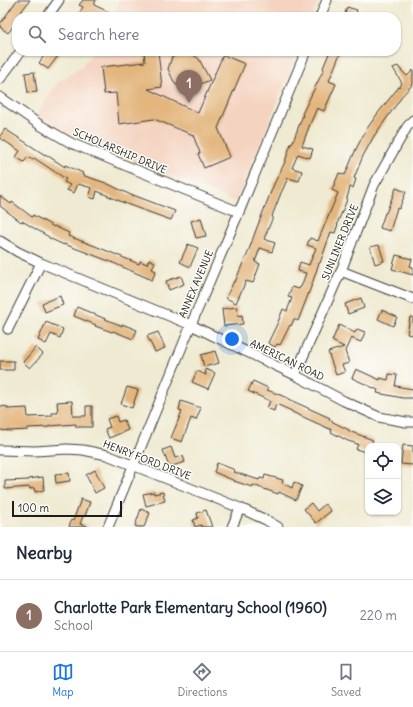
<!DOCTYPE html>
<style>
:root{--surface:#fff;--page:#f2f2f3;--text:#1f2937;--muted:#747a83;--line:#e0e1e3;--accent:#1a73e8}
body{margin:0;font-family:Delius,sans-serif;background:var(--page);color:var(--text)}
.controls{position:absolute;right:12px;bottom:12px;display:grid;overflow:hidden;border-radius:8px;box-shadow:0 1px 3px #0004}
.controls button{width:36px;height:36px;display:grid;place-items:center;padding:0;border:0;border-bottom:1px solid var(--line);background:var(--surface);color:var(--text);font:20px sans-serif}
.scale{position:absolute;left:12px;bottom:10px;width:110px;box-sizing:border-box;padding-left:4px;border:2px solid #1c1c1c;border-top:0;font-size:11px;line-height:14px;white-space:nowrap;color:#1c1c1c;-webkit-text-stroke:3px #fdfcf7;paint-order:stroke}
.you{position:absolute;left:232px;top:339px;width:14px;height:14px;margin:-10px;border:3px solid #fff;border-radius:50%;background:#1a73e8;box-shadow:0 0 0 6px #1a73e833}
.badge{display:grid;place-items:center;width:26px;height:26px;border-radius:50%;background:var(--accent);color:#fff;font-size:13px;font-weight:700}
.pin{position:absolute;translate:-50% -33px;filter:drop-shadow(0 1px 2px #0008)}
.pin::after{content:'';position:absolute;top:21px;width:14px;height:12px;background:inherit;clip-path:polygon(0 0,100% 0,50% 100%)}
.list{margin:0;padding:0;list-style:none}
h2{display:flex;justify-content:space-between;align-items:center;height:52px;margin:0;padding:0 16px;font-size:17px}
h2 small{font-size:13px;font-weight:400;color:var(--muted)}
.list li{display:grid;grid-template-columns:26px 1fr auto;gap:12px;align-items:center;box-sizing:border-box;height:72px;padding:0 16px;border-top:1px solid var(--line)}
.list b{display:block;font-size:15px;white-space:nowrap}
.list p{margin:0;font-size:13px;white-space:nowrap;color:var(--muted)}
.list em{font-size:13px;font-style:normal;color:var(--muted)}
.icon{flex:none;width:22px;height:22px;fill:none;stroke:currentColor;stroke-width:2;stroke-linecap:round;stroke-linejoin:round}
.map{position:relative;flex:none;width:413px;height:527px;overflow:hidden}
.search{position:absolute;background:var(--surface);box-shadow:0 1px 3px #0004;left:12px;right:12px;top:12px;height:44px;display:flex;align-items:center;gap:10px;box-sizing:border-box;padding:0 14px;border-radius:16px;color:var(--muted);font-size:15px}
.sheet{height:124px;background:var(--surface)}
nav{display:flex;justify-content:space-around;align-items:center;box-sizing:border-box;height:56px;border-top:1px solid var(--line);background:var(--surface);font-size:11px;color:var(--muted)}
nav a{display:grid;justify-items:center;gap:2px}
nav .on{color:var(--accent)}
.map>svg:first-child{display:block}
.built{fill:#f4d3c0}
.building{fill:#e3b67e}
.lines{fill:none;stroke-linecap:round;stroke-linejoin:round}
.minor-casing{stroke:#3c3b37;stroke-width:11}
.minor{stroke:#fff;stroke-width:9}
.labels{text-anchor:middle;dominant-baseline:central;stroke-width:3;stroke-linejoin:round;paint-order:stroke}
.street-label{font-size:10px;fill:#1c1c1c;stroke:#fdfcf7}
</style>
<div class="map">
<svg width="413" height="527" viewBox="0 0 413 527">
<rect width="100%" height="100%" fill="#fdfcf7"/>
<filter id="ink" filterUnits="userSpaceOnUse"><feTurbulence type="fractalNoise" baseFrequency=".025" numOctaves="2"/><feDisplacementMap in="SourceGraphic" scale="8" xChannelSelector="R" yChannelSelector="G"/><feConvolveMatrix kernelMatrix="1 2 1 2 8 2 1 2 1" color-interpolation-filters="sRGB"/></filter>
<filter id="wash" filterUnits="userSpaceOnUse"><feTurbulence type="fractalNoise" baseFrequency=".012" numOctaves="4" result="noise"/><feDisplacementMap in="SourceGraphic" scale="16" xChannelSelector="R" yChannelSelector="G"/><feGaussianBlur stdDeviation="0.9" result="paint"/><feColorMatrix in="noise" values="0 0 0 0 0 0 0 0 0 0 0 0 0 0 0 0 0 1.4 0 .05"/><feComposite in="paint" operator="in"/></filter>
<g filter="url(#wash)">
<rect width="100%" height="100%" fill="#efead1"/>
<path class="built" d="M119 0H319L312 17H113Z
M93 51H298L236 202 86 142 52 125 37 115 58 82 82 67Z"/>
<g id="blocks">
<path class="building" d="M17 0H30L17 17V21L8 33 0 27V24Z
M83 0H96L94 5 109 12 106 17H77L83 7 79 5Z
M347 7 357 10 355 17H344Z
M47 51H62L48 69 39 63Z
M144 51H158L162 87 148 89 198 113 223 55 245 64 218 128 230 157 204 168 198 154 200 153 193 135 154 119 119 124 116 93 104 94 101 67 145 62Z
M330 51H341L329 81 336 84 324 111 317 108 310 124 302 146 313 149 310 158 298 154 292 168 302 171 299 181 288 178 281 193 272 216 273 217 264 239 275 243 272 252 260 248 255 262 260 264 253 283 246 281 236 303 226 298 234 281 235 282 245 258H246L256 230 274 184 285 162 291 143 292 144 303 115 302 114 324 69 323 68Z
M189 52 199 59 210 80 186 90 175 84 168 69 172 57Z
M398 66 400 69 407 76 413 70V84L400 98H401L374 136 363 156 354 178 356 179 353 188 350 187 346 202 337 224H338L335 233 331 232 320 263H319L311 287 298 321 294 319 291 326 290 325 280 345 277 344 275 347 268 343 278 322 283 309 287 311 292 298 288 297 292 287 299 289 300 287H301L306 273 298 271 300 262 309 265 316 248 307 245 310 238 318 241 338 193 332 190 339 173 345 175 356 149 366 130 378 113 402 83 393 68Z
M34 72 37 92 28 93 25 73Z
M5 129 45 155V154L65 167V165L83 173 82 175 106 183 133 196V195L175 211 171 220 129 205 97 191 95 199 89 197 92 188 78 184 74 193 67 190 70 185 64 182 66 179 34 158 33 160 28 157 24 162 16 157 20 151 0 138V136Z
M396 188 406 192 399 209 397 208 390 231 380 228 385 213H386Z
M0 196 11 204 12 202 32 217 33 215 54 227V226L69 233 68 236 95 246 139 264 140 261 147 264 149 259 155 262 152 269 156 271 152 280 109 261 64 244V245L49 238V237L22 221 21 222 0 206Z
M201 218 206 236 196 238 191 221Z
M188 244 198 248 190 267 180 262Z
M379 245 384 261 375 264 370 247Z
M396 255 412 259 410 266 413 267V275L392 269Z
M181 276 184 284 169 290 166 281Z
M60 296 63 305 45 312 42 303Z
M361 298 364 308 348 314 345 304Z
M77 307 122 326V324L137 330 133 339 113 331 112 332 95 326 96 325 74 316Z
M237 307 238 316 242 315 243 324 224 326 222 309Z
M382 310 397 317 393 326 378 319Z
M410 317H413V335L407 334Z
M46 322 63 329 60 338 51 334 46 344 38 340Z
M339 325 355 333 357 329 365 332 361 342 351 338 345 351 349 363 342 365 345 372 336 375 328 352 344 347 332 341Z
M158 332 165 348 155 352 147 336Z
M36 347 43 354 30 368 23 362Z
M215 351 219 363 204 367 201 355Z
M0 361H14V370H0Z
M205 369 215 373 208 389 192 382 197 371 206 375Z
M356 369 380 380V378L388 380 389 374 397 375 395 386 413 389V398H403L377 393 378 390 352 378Z
M253 381 268 388 267 390 288 398V399L330 418 329 420 349 430V431L373 440 370 446H368V453L356 449 358 444 348 441 331 432 332 430 292 412V411L276 404 274 411 267 408 270 401 248 391Z
M127 387 138 390 132 408 121 404Z
M72 401 73 416H86V406H92V427H76V424L49 426V427L28 428V430L10 431 0 430V406L8 407V409L27 408 28 417 52 416V413H58L57 402Z
M181 401 201 408 196 420 191 418 182 442 171 438 182 411 179 410Z
M116 416 118 422 124 420 128 430 109 438 105 429 110 427 107 419Z
M403 445 413 446V465L401 464Z
M171 447 175 458 183 456 185 462 169 467 163 450Z
M217 463 235 470 234 472 259 480 260 478 264 479 265 475 283 480 282 483 292 488 294 482 302 486 296 500 279 492 278 494 253 485 252 487 234 481H235L214 472Z
M95 470 104 488 95 493 86 475Z
M69 473 70 481 56 483 55 474Z
M43 477 44 490 35 492 34 488 30 489V487L5 489V481L29 480V479Z
M154 492V494L163 492 165 501 146 506 143 494Z
M81 499 90 502 85 516H83L80 524 87 526V527H69L71 520 73 521Z
M311 503 317 511 325 504 331 511 316 523 304 509Z
M141 509 150 513 144 527H138L135 526Z
M206 510 212 527H202L201 525 195 527 193 520 198 518 197 513Z"/>
</g>
</g>
<g filter="url(#ink)">
<use href="#blocks" fill-opacity="0" stroke="#3c3b37" stroke-width="1"/>
<g class="lines">
<g class="minor-casing">
<path id="minor" d="M47 17 59 0
M320 17 327 0
M0 79 21 51
M0 97 40 125 71 143 117 162 239 212
M0 241 18 252 41 263 191 325 295 375 344 401 379 417 406 422H413
M341 271 413 299
M8 329 41 263
M295 375 341 271 374 185 407 127 413 120
M0 450 35 451 67 449 83 450 107 455 240 508 266 520 278 527
M108 527 191 325 239 212 306 51
M232 527 240 508"/>
</g>
<use href="#minor" class="minor"/>
</g>
</g>
<g class="labels">
<g class="street-label">
<text transform="translate(120 151) rotate(23)">SCHOLARSHIP DRIVE</text>
<text transform="translate(340 242) rotate(-68)">SUNLINER DRIVE</text>
<text transform="translate(196 284) rotate(-67)">ANNEX AVENUE</text>
<text transform="translate(287 360) rotate(26)">AMERICAN ROAD</text>
<text transform="translate(147 460) rotate(21)">HENRY FORD DRIVE</text>
</g>
</g>
</svg>
<div class="controls">
<button><svg class="icon" aria-label="locate" viewBox="0 0 24 24"><circle cx="12" cy="12" r="6"/><path d="M12 2v4M12 18v4M2 12h4M18 12h4"/></svg></button>
<button><svg class="icon" aria-label="layers" viewBox="0 0 24 24"><path d="M12 4l9 5-9 5-9-5zM3 14l9 5 9-5"/></svg></button>
</div>
<div class="scale">100 m</div>
<div class="you"></div>
<div class="pin badge" style="left:189px;top:103px;background:#8d6e63">1</div>
<div class="search"><svg class="icon" aria-label="search" viewBox="0 0 24 24"><circle cx="10" cy="10" r="6"/><path d="M15 15l6 6"/></svg>Search here</div>
</div>
<section class="sheet">
<h2>Nearby<small></small></h2>
<ul class="list">
<li><span class="badge" style="background:#8d6e63">1</span><div><b>Charlotte Park Elementary School (1960)</b><p>School</p></div><em>220 m</em></li>
</ul>
</section>
<nav>
<a class="on"><svg class="icon" aria-label="map" viewBox="0 0 24 24"><path d="M3 6l6-2 6 2 6-2v14l-6 2-6-2-6 2zM9 4v14M15 6v14"/></svg>Map</a>
<a><svg class="icon" aria-label="directions" viewBox="0 0 24 24"><path d="M12 3l9 9-9 9-9-9zM9 14v-3h6M13 9l2 2-2 2"/></svg>Directions</a>
<a><svg class="icon" aria-label="saved" viewBox="0 0 24 24"><path d="M7 4h10v16l-5-4-5 4z"/></svg>Saved</a>
</nav>
